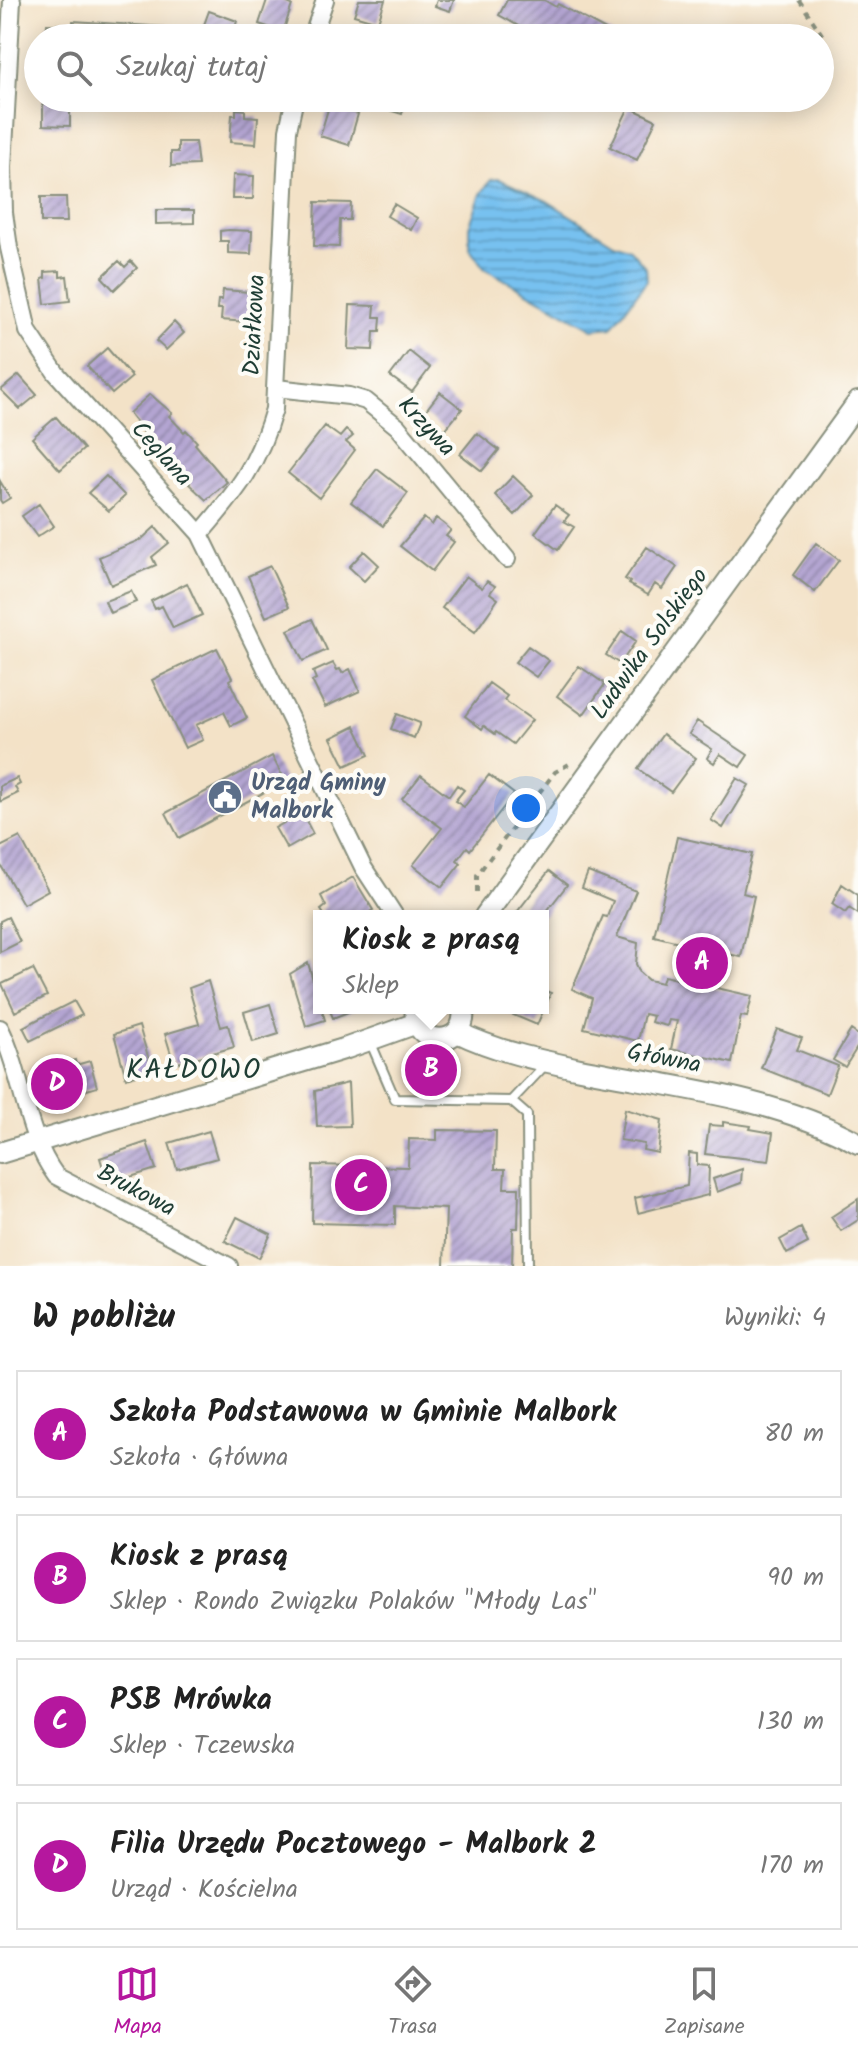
<!DOCTYPE html>
<html lang="pl">
<meta charset="utf-8">
<style>
:root{--surface:#fff;--page:#f2f2f2;--text:#222;--muted:#767676;--line:#e0e0e0;--accent:#b5179e}
body{margin:0;font-family:Kalam,sans-serif;background:var(--page);color:var(--text)}
.you{position:absolute;left:526px;top:808px;width:28px;height:28px;margin:-20px;border:6px solid #fff;border-radius:50%;background:#1a73e8;box-shadow:0 0 0 12px #1a73e833}
.badge{display:grid;place-items:center;width:52px;height:52px;border-radius:50%;background:var(--accent);color:#fff;font-size:26px;font-weight:700}
.pin{position:absolute;translate:-50% -50%;border:4px solid #fff;box-shadow:0 2px 8px #0006}
.popup{position:absolute;left:313px;top:910px;width:236px;height:104px;box-sizing:border-box;display:grid;place-content:center;border-radius:0px;background:var(--surface);filter:drop-shadow(0 2px 6px #0005);font-size:26px;white-space:nowrap;color:var(--muted)}
.popup b{font-size:30px;color:var(--text)}
.popup::after{content:'';position:absolute;left:50%;top:100%;margin-left:-16px;border:16px solid transparent;border-top-color:var(--surface)}
.list{margin:0;padding:0;list-style:none}
h2{display:flex;justify-content:space-between;align-items:center;height:104px;margin:0;padding:0 32px;font-size:34px}
h2 small{font-size:26px;font-weight:400;color:var(--muted)}
.list li{display:grid;grid-template-columns:52px 1fr auto;gap:24px;align-items:center;box-sizing:border-box;height:128px;margin:0 16px 16px;padding:0 16px;border:2px solid var(--line);border-radius:0px}
.list b{display:block;font-size:30px;white-space:nowrap}
.list p{margin:0;font-size:26px;white-space:nowrap;color:var(--muted)}
.list em{font-size:26px;font-style:normal;color:var(--muted)}
.icon{flex:none;width:44px;height:44px;fill:none;stroke:currentColor;stroke-width:2;stroke-linecap:round;stroke-linejoin:round}
.map{position:relative;flex:none;width:858px;height:1266px;overflow:hidden}
.search{position:absolute;background:var(--surface);box-shadow:0 4px 20px #0003;left:24px;right:24px;top:24px;height:88px;display:flex;align-items:center;gap:20px;box-sizing:border-box;padding:0 28px;border-radius:44px;color:var(--muted);font-size:30px}
.sheet{height:680px;background:var(--surface)}
nav{display:flex;justify-content:space-around;align-items:center;box-sizing:border-box;height:112px;border-top:2px solid var(--line);background:var(--surface);font-size:22px;color:var(--muted)}
nav a{display:grid;justify-items:center;gap:4px}
nav .on{color:var(--accent)}
.map>svg:first-child{display:block}
.water{fill:url(#water-rules);stroke:#4b7f92;stroke-width:2}
.building{fill:url(#building-hatch)}
.lines{fill:none;stroke-linecap:round;stroke-linejoin:round}
.service-casing{stroke:#89907e;stroke-width:12}
.minor-casing{stroke:#89907e;stroke-width:20}
.tertiary-casing{stroke:#89907e;stroke-width:24}
.path{stroke:#89907e;stroke-width:4;stroke-dasharray:6 6;stroke-linecap:butt}
.service{stroke:#fff;stroke-width:8}
.minor{stroke:#fff;stroke-width:16}
.tertiary{stroke:#fff;stroke-width:20}
.labels{text-anchor:middle;dominant-baseline:central;stroke-width:8;stroke-linejoin:round;paint-order:stroke}
.street-label{font-size:24px;fill:#1f3d34;stroke:#fdfcf7}
.service-label{font-size:24px;font-weight:bold;fill:#4e5e75;stroke:#fdfcf7;text-anchor:start}
.quarter-label{font-size:28px;letter-spacing:2px;fill:#1f3d34;stroke:#fdfcf7}
</style>
<div class="map">
<svg width="858" height="1266" viewBox="0 0 858 1266">
<defs>
<pattern id="water-rules" width="6" height="5" patternUnits="userSpaceOnUse" patternTransform="scale(2)"><rect width="6" height="5" fill="#77c1f0"/><path d="M0 2.5h6" fill="none" stroke="#619ec3"/></pattern>
<pattern id="building-hatch" width="6" height="6" patternUnits="userSpaceOnUse" patternTransform="scale(2)"><rect width="6" height="6" fill="#b4a5d2"/><path d="M-1 1l2-2M0 6l6-6M5 7l2-2" fill="none" stroke="#9288ab"/></pattern>
</defs>
<rect width="100%" height="100%" fill="#fdfcf7"/>
<filter id="ink" filterUnits="userSpaceOnUse"><feTurbulence type="fractalNoise" baseFrequency=".0125" numOctaves="2"/><feDisplacementMap in="SourceGraphic" scale="16" xChannelSelector="R" yChannelSelector="G"/><feConvolveMatrix kernelMatrix="1 2 1 2 8 2 1 2 1" color-interpolation-filters="sRGB"/></filter>
<filter id="wash" filterUnits="userSpaceOnUse"><feTurbulence type="fractalNoise" baseFrequency=".006" numOctaves="4" result="noise"/><feDisplacementMap in="SourceGraphic" scale="32" xChannelSelector="R" yChannelSelector="G"/><feGaussianBlur stdDeviation="1.8" result="paint"/><feColorMatrix in="noise" values="0 0 0 0 0 0 0 0 0 0 0 0 0 0 0 0 0 1.4 0 .05"/><feComposite in="paint" operator="in"/></filter>
<g filter="url(#wash)">
<rect width="100%" height="100%" fill="#f3e2c7"/>
<path class="water" d="M499 179 547 201 614 243 630 249 646 268 647 280 612 327 593 329 484 268 469 247V227L481 194 491 180Z"/>
<g id="blocks">
<path class="building" d="M267 0H281L292 5 283 32 259 24Z
M359 0H385L378 22 354 15Z
M437 0H454L450 11 435 6Z
M507 0H544L556 7 558 4 613 34 611 38H540L499 15Z
M209 11 237 21 234 32 238 33 236 38H215L201 33Z
M73 21 165 27 164 38H46L47 24 73 25Z
M43 98H70V126L43 125Z
M382 98 406 101 402 114 379 107Z
M329 106 358 114 349 145 320 136Z
M629 107 656 120 637 160 610 147Z
M236 109 245 110V116L258 117 256 144 230 142 232 115H236Z
M178 142H195L198 165 171 166V152H178Z
M233 175 254 176 253 199H232Z
M41 197H66L67 222H41Z
M316 202 351 203 350 220H340L339 247 314 246Z
M394 204 417 218 411 230 387 216Z
M156 210H194V223L156 224Z
M229 230 252 231 251 254 228 253V241H220V231Z
M119 261 125 267 131 261 137 268 114 290 102 277Z
M60 271V277L67 276 70 301 45 304 42 279 45 278V272Z
M223 290 249 292 247 322 221 320 222 309H217L218 300H222Z
M350 305 375 306 374 317H381L380 331H374L373 350 348 349Z
M174 322 184 333 166 350 156 341Z
M107 348 132 377 112 394 87 366Z
M409 351 430 368 412 392 390 376Z
M19 375 37 395 20 409 1 390Z
M440 392 462 409 445 430 423 414Z
M150 394 172 413 169 416 184 432 186 430 197 442 195 444 227 482 206 500 189 484 190 483 138 426 139 425 129 413Z
M56 417 84 449 60 470 32 438Z
M325 426 340 437 346 430 353 436 346 442 355 450 319 498 288 473Z
M477 433 499 450 482 471 460 454Z
M377 469 408 493 383 526 351 502Z
M106 476 125 496 109 511 88 493Z
M513 476 533 495 515 515 495 495Z
M0 481 10 498 2 503 0 500Z
M39 504 54 526 37 537 22 516Z
M555 505 569 515 564 521 574 527 558 550 535 533Z
M424 518 432 525 436 518 444 524 451 530 446 536 454 542 432 571 400 546Z
M155 527 169 543 152 557 156 565 111 585 99 557 142 539Z
M816 543 839 560 815 592 793 575Z
M647 547 677 567 662 589 655 584 648 595 629 584 630 582 625 579Z
M364 551 379 565 364 581 349 567Z
M270 566 289 607 266 617 248 576Z
M466 576 482 588 487 581 495 586 490 593 498 599 475 632 442 608Z
M187 583 202 615 173 628 162 606 155 609 151 601Z
M131 591 136 602 110 613 105 601Z
M312 619 327 650 303 661 288 630Z
M622 631 636 641 620 664 606 655Z
M528 646 549 661 536 677 515 662Z
M217 648 232 678 229 680 247 718 231 726 224 712 196 725 203 740 185 748 152 680Z
M333 663 337 670 340 669 342 673 350 669 360 691 325 707 312 681 316 679 313 672Z
M579 666 605 684 583 715 557 696Z
M489 683 507 696 504 700 532 720 513 744 496 732 495 734 484 726 482 729 465 716Z
M397 714 420 723 414 738 391 729Z
M697 721 748 755 740 767 720 754 714 763 707 758 712 749 689 734Z
M355 726 369 755 345 766 331 738Z
M663 734 696 758 671 792 638 769Z
M272 756 285 781 179 838 166 813Z
M421 775 449 796 457 785 464 790 455 801 464 807 489 775 514 794 470 850 467 847 457 860 461 863 442 887 413 865 442 828 402 799Z
M17 778 20 784 15 787 18 793 0 802V786Z
M737 778 749 785 723 828 711 820Z
M302 813 313 834 287 849 275 828Z
M20 837 48 890 23 904 0 864V847Z
M677 837 752 854 743 893 754 896 741 957 654 936Z
M549 871 567 885 543 916H514Z
M588 872 636 891 617 937 638 943 636 964 640 973 648 980 662 983 664 976 752 996 747 1017 741 1016 732 1063 671 1049 677 1021 669 1020 667 1026 651 1022 653 1016 644 1014 638 1041 584 1028 592 998 572 989 603 916 607 917 613 901 582 888Z
M353 877 373 910 363 916H325L321 910 326 906 321 896Z
M842 884 858 895V914L849 908 845 913 832 904Z
M8 917 20 942 0 952V921Z
M308 963 325 1020 306 1026 290 974Z
M33 969 47 996 15 1012 2 984Z
M208 981 221 1027 228 1025 234 1047 174 1064 165 1034 199 1024 189 988Z
M543 990 551 993 537 1025 497 1008H543Z
M74 1001 82 1015 30 1041 23 1027Z
M270 1004 279 1034 253 1042 244 1012Z
M329 1008H358L333 1018Z
M139 1026 152 1070 126 1078 114 1034Z
M777 1029 802 1038 797 1050 838 1066 827 1094 761 1068Z
M851 1030 858 1035V1046L845 1067 833 1060Z
M75 1060 76 1065 90 1061 97 1087 46 1102 38 1076 57 1070 55 1065Z
M425 1063H438V1077H425Z
M348 1083 350 1126 317 1127 315 1091Z
M625 1109 662 1120 658 1153 643 1150 644 1144 620 1140Z
M723 1122 751 1126 750 1129 773 1133 769 1161 705 1154 709 1125 723 1126Z
M437 1130 496 1131 495 1169H505L504 1188H519L518 1228H513L512 1266H444L446 1209 395 1206V1225L312 1223 313 1165 408 1167 409 1139 437 1140Z
M209 1131 217 1158 177 1169 169 1143Z
M147 1142 156 1169 108 1184 100 1158Z
M689 1153 697 1154V1165L709 1166 708 1195 638 1213 635 1198 687 1186Z
M742 1169 741 1183 717 1192 713 1179Z
M858 1199V1220L841 1231 831 1217Z
M237 1217 271 1234 259 1258 225 1241Z
M801 1228 808 1243 787 1254 780 1240Z"/>
</g>
</g>
<g filter="url(#ink)">
<use href="#blocks" fill-opacity="0" stroke="#89907e" stroke-width="2"/>
<g class="lines">
<g class="service-casing">
<path id="service" d="M370 1041 395 1099 511 1101 527 1115 528 1266
M511 1101 546 1064"/>
</g>
<g class="minor-casing">
<path id="minor" d="M12 0 3 167 4 213 9 248 28 331 56 373 200 534 363 867 395 916
M312 38 325 0
M276 388 349 396 366 401 398 427 507 559
M200 534C238 490 258 465 274 409L288 130 295 98
M0 1028C23 1075 25 1134 56 1176L229 1266"/>
</g>
<g class="tertiary-casing">
<path id="tertiary" d="M485 916 858 402
M416 1008C410 1048 469 1050 463 1008
M457 1032C496 1051 538 1060 580 1069 672 1087 776 1097 858 1143
M0 1153 347 1048 417 1023"/>
</g>
<path class="path" d="M799 0 825 39
M477 892V875L555 772 569 764"/>
<use href="#service" class="service"/>
<use href="#minor" class="minor"/>
<use href="#tertiary" class="tertiary"/>
</g>
</g>
<defs>
<g id="civic-disc" transform="scale(1.8)"><circle r="9.5" fill="#5c6f8a" stroke="#fdfcf7"/><path d="M-.6-6.5H3V-4.5H.6V-3L4-1V1h2V6H-6V1h2V-1L-.6-3ZM-1.2 2.5V6h2.4V2.5Z" fill="#fff"/></g>
</defs>
<g fill-rule="evenodd">
<use href="#civic-disc" x="225" y="797"/>
</g>
<g class="labels">
<g class="street-label">
<text transform="translate(255 325) rotate(-87)">Działkowa</text>
<text transform="translate(426 427) rotate(47)">Krzywa</text>
<text transform="translate(161 454) rotate(48)">Ceglana</text>
<text transform="translate(650 644) rotate(-54)">Ludwika Solskiego</text>
<text transform="translate(664 1059) rotate(11)">Główna</text>
<text transform="translate(136 1191) rotate(28)">Brukowa</text>
</g>
<g class="service-label">
<text x="251" y="783">Urząd Gminy<tspan x="251" dy="28">Malbork</tspan></text>
</g>
<g class="quarter-label">
<text x="194" y="1070">KAŁDOWO</text>
</g>
</g>
</svg>
<div class="you"></div>
<div class="pin badge" style="left:702px;top:963px">A</div>
<div class="pin badge" style="left:431px;top:1070px">B</div>
<div class="popup"><b>Kiosk z prasą</b>Sklep</div>
<div class="pin badge" style="left:361px;top:1185px">C</div>
<div class="pin badge" style="left:57px;top:1084px">D</div>
<div class="search"><svg class="icon" aria-label="search" viewBox="0 0 24 24"><circle cx="10" cy="10" r="6"/><path d="M15 15l6 6"/></svg>Szukaj tutaj</div>
</div>
<section class="sheet">
<h2>W pobliżu<small>Wyniki: 4</small></h2>
<ul class="list">
<li><span class="badge">A</span><div><b>Szkoła Podstawowa w Gminie Malbork</b><p>Szkoła · Główna</p></div><em>80 m</em></li>
<li><span class="badge">B</span><div><b>Kiosk z prasą</b><p>Sklep · Rondo Związku Polaków &quot;Młody Las&quot;</p></div><em>90 m</em></li>
<li><span class="badge">C</span><div><b>PSB Mrówka</b><p>Sklep · Tczewska</p></div><em>130 m</em></li>
<li><span class="badge">D</span><div><b>Filia Urzędu Pocztowego - Malbork 2</b><p>Urząd · Kościelna</p></div><em>170 m</em></li>
</ul>
</section>
<nav>
<a class="on"><svg class="icon" aria-label="map" viewBox="0 0 24 24"><path d="M3 6l6-2 6 2 6-2v14l-6 2-6-2-6 2zM9 4v14M15 6v14"/></svg>Mapa</a>
<a><svg class="icon" aria-label="directions" viewBox="0 0 24 24"><path d="M12 3l9 9-9 9-9-9zM9 14v-3h6M13 9l2 2-2 2"/></svg>Trasa</a>
<a><svg class="icon" aria-label="saved" viewBox="0 0 24 24"><path d="M7 4h10v16l-5-4-5 4z"/></svg>Zapisane</a>
</nav>
